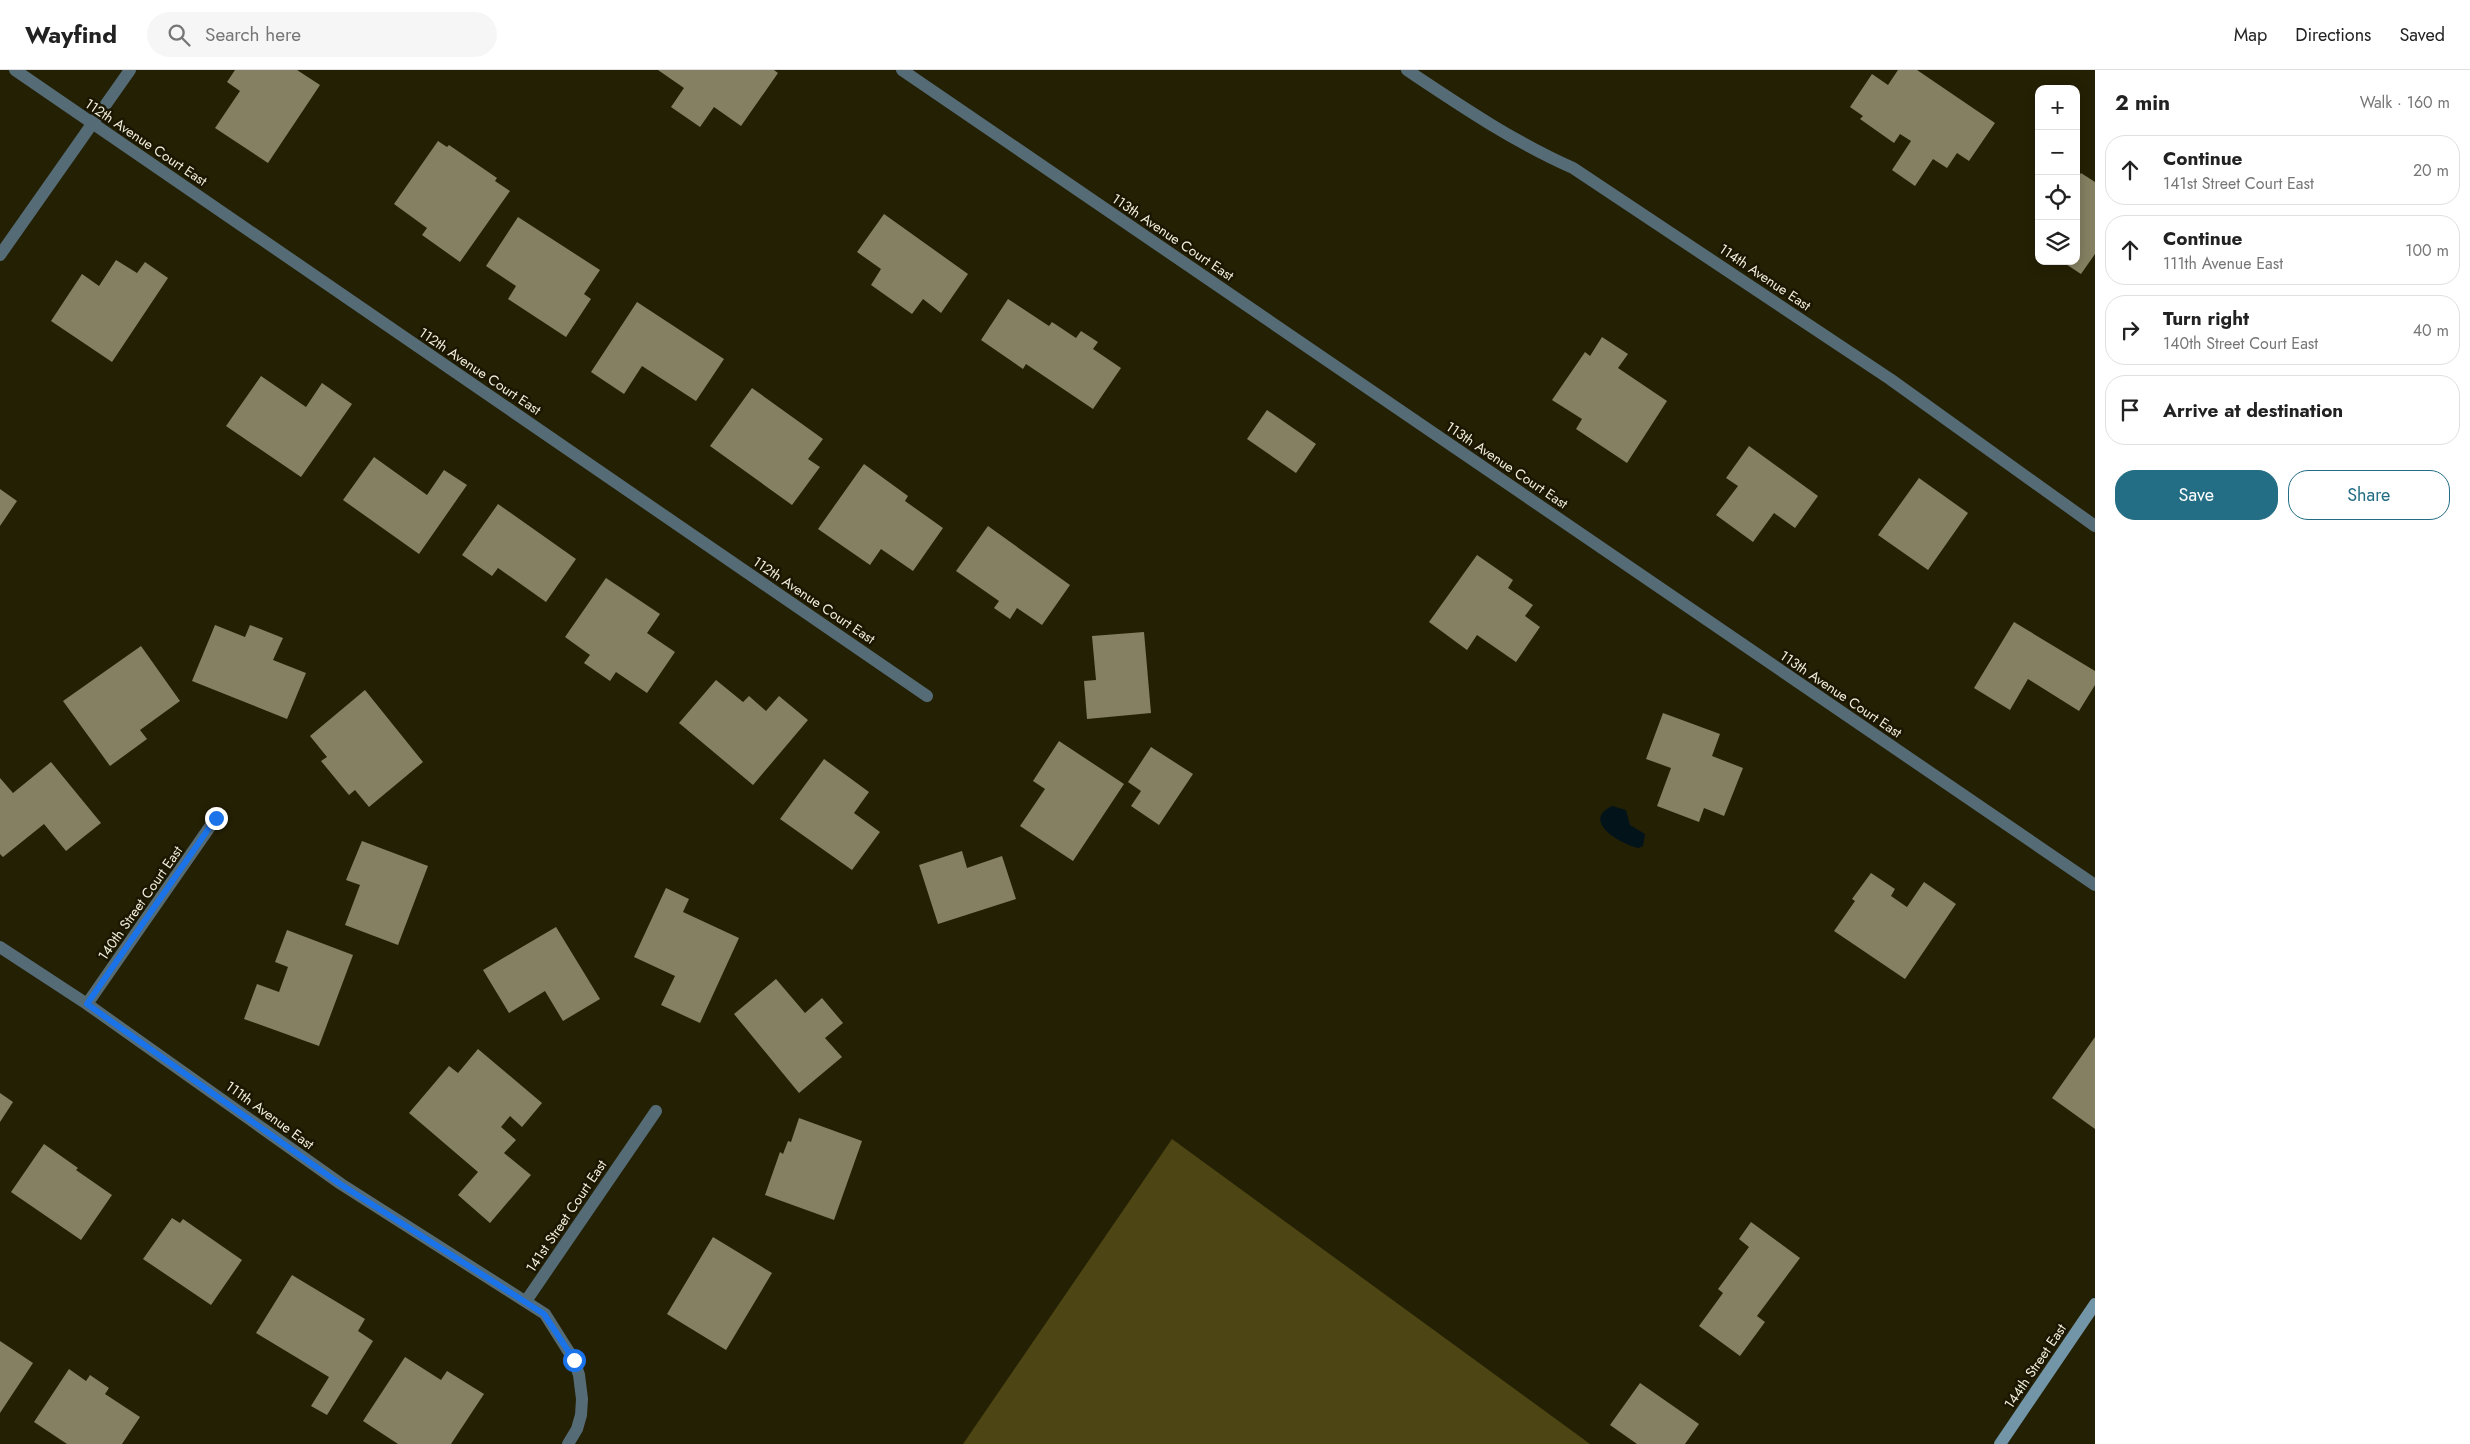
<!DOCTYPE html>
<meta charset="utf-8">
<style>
:root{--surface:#fff;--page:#f6f6f6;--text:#222;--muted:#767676;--line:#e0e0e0;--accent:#236d85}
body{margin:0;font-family:Jost,sans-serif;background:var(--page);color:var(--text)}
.controls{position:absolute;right:15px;top:15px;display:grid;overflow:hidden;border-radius:10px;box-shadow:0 2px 12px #0003}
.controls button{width:45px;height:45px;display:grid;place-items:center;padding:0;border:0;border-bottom:1px solid var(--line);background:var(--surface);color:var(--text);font:25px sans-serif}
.stop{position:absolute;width:15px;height:15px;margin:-11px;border:4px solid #1a73e8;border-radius:50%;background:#fff}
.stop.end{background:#1a73e8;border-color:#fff;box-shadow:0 1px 5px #0008}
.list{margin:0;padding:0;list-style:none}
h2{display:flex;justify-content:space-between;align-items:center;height:65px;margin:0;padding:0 20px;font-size:21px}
h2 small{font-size:16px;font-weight:400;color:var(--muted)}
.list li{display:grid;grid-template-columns:32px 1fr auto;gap:15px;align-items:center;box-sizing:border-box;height:70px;margin:0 10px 10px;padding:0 10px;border:1px solid var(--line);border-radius:20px}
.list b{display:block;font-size:19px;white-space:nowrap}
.list p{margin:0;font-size:16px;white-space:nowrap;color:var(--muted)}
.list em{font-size:16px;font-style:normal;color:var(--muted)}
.actions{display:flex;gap:10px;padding:15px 20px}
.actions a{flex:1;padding:11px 0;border:1px solid var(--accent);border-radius:20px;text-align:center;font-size:18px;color:var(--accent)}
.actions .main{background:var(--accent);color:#fff}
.icon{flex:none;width:28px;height:28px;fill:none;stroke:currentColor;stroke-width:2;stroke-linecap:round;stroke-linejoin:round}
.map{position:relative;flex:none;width:2095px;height:1374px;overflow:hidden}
header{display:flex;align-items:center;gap:30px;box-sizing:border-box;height:70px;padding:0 25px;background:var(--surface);border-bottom:1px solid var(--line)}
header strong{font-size:24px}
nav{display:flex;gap:28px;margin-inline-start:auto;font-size:18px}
.search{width:350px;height:45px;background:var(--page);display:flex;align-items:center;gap:12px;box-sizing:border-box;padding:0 18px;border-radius:28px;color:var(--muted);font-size:19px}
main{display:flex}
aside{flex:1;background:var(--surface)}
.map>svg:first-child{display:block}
.forest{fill:#4d4513}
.water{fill:#03131a}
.building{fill:#858062}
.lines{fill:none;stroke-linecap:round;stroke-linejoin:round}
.street{stroke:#556b75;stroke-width:12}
.secondary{stroke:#7296a7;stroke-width:12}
.route{stroke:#1a73e8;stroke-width:6}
.labels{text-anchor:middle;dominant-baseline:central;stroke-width:5;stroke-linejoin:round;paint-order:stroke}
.street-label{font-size:14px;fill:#f0eedd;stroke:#1b1600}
</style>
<header>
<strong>Wayfind</strong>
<div class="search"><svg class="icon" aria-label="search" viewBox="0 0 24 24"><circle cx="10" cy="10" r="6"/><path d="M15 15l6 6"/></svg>Search here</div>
<nav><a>Map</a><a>Directions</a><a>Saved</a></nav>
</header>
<main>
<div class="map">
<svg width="2095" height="1374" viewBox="0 0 2095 1374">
<rect width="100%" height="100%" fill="#242004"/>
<path class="forest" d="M1172 1069 1590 1374H963Z"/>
<path class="water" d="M1612 736 1626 740 1630 755 1645 764 1643 776 1639 778C1622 775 1580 751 1612 736Z"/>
<path class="building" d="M235 0H297L320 15 268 93 215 58 240 21 227 12Z
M658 0H774L778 3 741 56 714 37 700 57 671 37 684 18Z
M1898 0H1917L1995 53 1969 91 1957 83 1947 98 1933 89 1915 116 1892 100 1911 71 1900 64 1894 73 1860 49 1863 46 1850 37 1872 4 1888 15Z
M438 71 447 77 449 75 497 108 495 111 510 121 460 192 422 165 427 158 394 134Z
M2081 103 2095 112V184L2081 204 2061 191H2076V110Z
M884 144 968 204 941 243 923 229 912 244 871 215 881 199 857 182Z
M518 147 600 200 584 224 591 229 566 267 508 229 516 216 486 196Z
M116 190 137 203 145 192 168 208 112 292 51 251 82 204 99 216Z
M1008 229 1049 256 1052 252 1076 268 1081 261 1098 272 1093 279 1121 298 1093 339 1026 294 1023 299 981 270Z
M637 232 724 289 696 331 642 296 624 324 591 302Z
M1602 267 1628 284 1618 298 1667 331 1627 393 1576 359 1582 349 1552 330 1585 282 1590 286Z
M261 306 306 337 322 313 352 334 301 407 226 356Z
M752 318 823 369 808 389 820 397 792 435 710 376Z
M1267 340 1316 374 1296 403 1247 369Z
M1749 376 1818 426 1795 458 1774 443 1753 472 1716 445 1738 416 1726 408Z
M374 387 427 425 444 400 467 415 419 484 343 430Z
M864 394 908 426 905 431 943 458 913 501 881 479 870 495 818 459Z
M1919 408 1968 443 1928 500 1878 465Z
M0 419 17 431 0 456Z
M498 434 576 489 546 532 498 498 492 506 462 485Z
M988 456 1070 515 1042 555 1017 538 1010 549 994 538 999 531 956 501Z
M1477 485 1513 510 1508 518 1533 535 1525 546 1540 557 1516 592 1477 565 1467 580 1429 552Z
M606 508 660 544 647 563 675 582 647 623 616 602 610 611 584 593 590 585 565 567Z
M2014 552 2095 601V615L2079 641 2028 609 2010 640 1974 618Z
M215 555 245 567 250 555 283 568 273 590 306 603 287 649 192 611Z
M1144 562 1151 643 1087 649 1084 611 1096 610 1092 566Z
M141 576 180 631 140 660 147 669 110 696 63 631Z
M716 610 743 632 749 626 766 641 779 626 808 650 753 715 679 653Z
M365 620 423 692 369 737 355 720 349 725 321 691 327 687 310 666Z
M1663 643 1720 664 1712 686 1743 698 1724 746 1704 738 1699 752 1657 736 1671 698 1646 689Z
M1059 671 1124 714 1073 791 1020 756 1045 719 1033 711Z
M1151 677 1193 704 1159 755 1131 736 1141 721 1128 712Z
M824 689 869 722 854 743 880 762 852 800 780 749Z
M51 692 101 753 66 781 44 754 3 787 0 784V708L13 723Z
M362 771 428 796 398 875 345 855 360 815 346 810Z
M962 781 967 798 1002 786 1016 829 938 854 919 795Z
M1871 803 1895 819 1891 826 1907 837 1924 812 1956 834 1905 909 1834 861 1855 831 1852 829Z
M666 818 689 829 683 842 739 868 700 953 661 935 675 906 634 887Z
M556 857 600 929 563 951 545 921 509 943 483 900Z
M287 860 353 885 319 976 244 949 257 914 279 922 288 897 275 892Z
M776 909 805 943 822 928 843 953 825 968 842 987 799 1023 734 944Z
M2095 967V1059L2052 1028Z
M478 979 542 1033 522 1057 510 1046 501 1057 516 1070 504 1083 531 1105 490 1153 458 1125 478 1102 409 1043 449 996 458 1003Z
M0 1023 13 1032 0 1052Z
M799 1048 862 1071 834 1150 765 1125 780 1082 783 1084 788 1071 791 1072Z
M44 1074 78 1098 76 1100 112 1125 81 1170 11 1122Z
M172 1148 180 1153 183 1149 242 1190 211 1235 143 1189Z
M1751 1152 1800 1188 1757 1246 1765 1252 1740 1286 1699 1256 1723 1223 1718 1219 1749 1177 1739 1169Z
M713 1167 772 1203 726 1280 667 1244Z
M292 1205 365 1249 358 1261 373 1271 327 1345 311 1336 329 1307 256 1263Z
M0 1271 33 1293 0 1343Z
M405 1287 441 1310 447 1301 484 1324 451 1374H398L363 1351Z
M69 1299 86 1311 90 1305 109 1318 105 1324 140 1347 122 1374H67L34 1352Z
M1640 1313 1699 1354 1685 1374H1637L1610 1355Z"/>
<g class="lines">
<path class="street" d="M15 0 927 626
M902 0 2095 815
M1407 0C1461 36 1514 72 1573 98L1890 309 2095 456
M0 185 130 0
M0 877 87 934 341 1114 545 1244 574 1290 579 1305 582 1329 581 1345 577 1359 568 1374
M87 934 216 748
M526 1231 656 1041"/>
<path class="secondary" d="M2000 1374 2095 1234"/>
</g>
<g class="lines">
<path class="route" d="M216 748 87 934 340 1114 544 1244 574 1290"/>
</g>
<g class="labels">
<g class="street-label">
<text transform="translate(146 72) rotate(34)">112th Avenue Court East</text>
<text transform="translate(1173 167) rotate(34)">113th Avenue Court East</text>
<text transform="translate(1765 207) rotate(34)">114th Avenue East</text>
<text transform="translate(480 301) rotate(34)">112th Avenue Court East</text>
<text transform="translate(1507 395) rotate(34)">113th Avenue Court East</text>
<text transform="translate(814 530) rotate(34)">112th Avenue Court East</text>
<text transform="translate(1841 624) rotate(34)">113th Avenue Court East</text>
<text transform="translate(140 833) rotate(-55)">140th Street Court East</text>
<text transform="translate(270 1045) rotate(36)">111th Avenue East</text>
<text transform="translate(566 1146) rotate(-56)">141st Street Court East</text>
<text transform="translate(2035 1296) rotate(-56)">144th Street East</text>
</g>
</g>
</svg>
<div class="controls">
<button>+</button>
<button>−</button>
<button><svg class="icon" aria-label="locate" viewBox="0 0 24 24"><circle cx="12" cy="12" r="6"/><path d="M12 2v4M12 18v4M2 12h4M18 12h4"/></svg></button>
<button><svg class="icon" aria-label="layers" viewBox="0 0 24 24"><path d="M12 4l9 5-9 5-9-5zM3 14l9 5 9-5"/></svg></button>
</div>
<div class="stop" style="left:574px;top:1290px"></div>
<div class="stop end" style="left:216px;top:748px"></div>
</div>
<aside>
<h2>2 min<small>Walk · 160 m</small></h2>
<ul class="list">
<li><svg class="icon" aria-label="ahead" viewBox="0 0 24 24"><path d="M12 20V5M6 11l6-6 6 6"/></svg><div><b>Continue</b><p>141st Street Court East</p></div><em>20 m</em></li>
<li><svg class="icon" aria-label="ahead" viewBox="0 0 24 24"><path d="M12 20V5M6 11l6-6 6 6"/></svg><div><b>Continue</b><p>111th Avenue East</p></div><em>100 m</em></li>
<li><svg class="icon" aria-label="right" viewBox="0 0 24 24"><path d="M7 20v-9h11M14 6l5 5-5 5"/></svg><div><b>Turn right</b><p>140th Street Court East</p></div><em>40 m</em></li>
<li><svg class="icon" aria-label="arrive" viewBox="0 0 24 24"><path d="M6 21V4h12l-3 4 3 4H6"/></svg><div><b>Arrive at destination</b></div></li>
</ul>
<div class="actions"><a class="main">Save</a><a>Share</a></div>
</aside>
</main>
